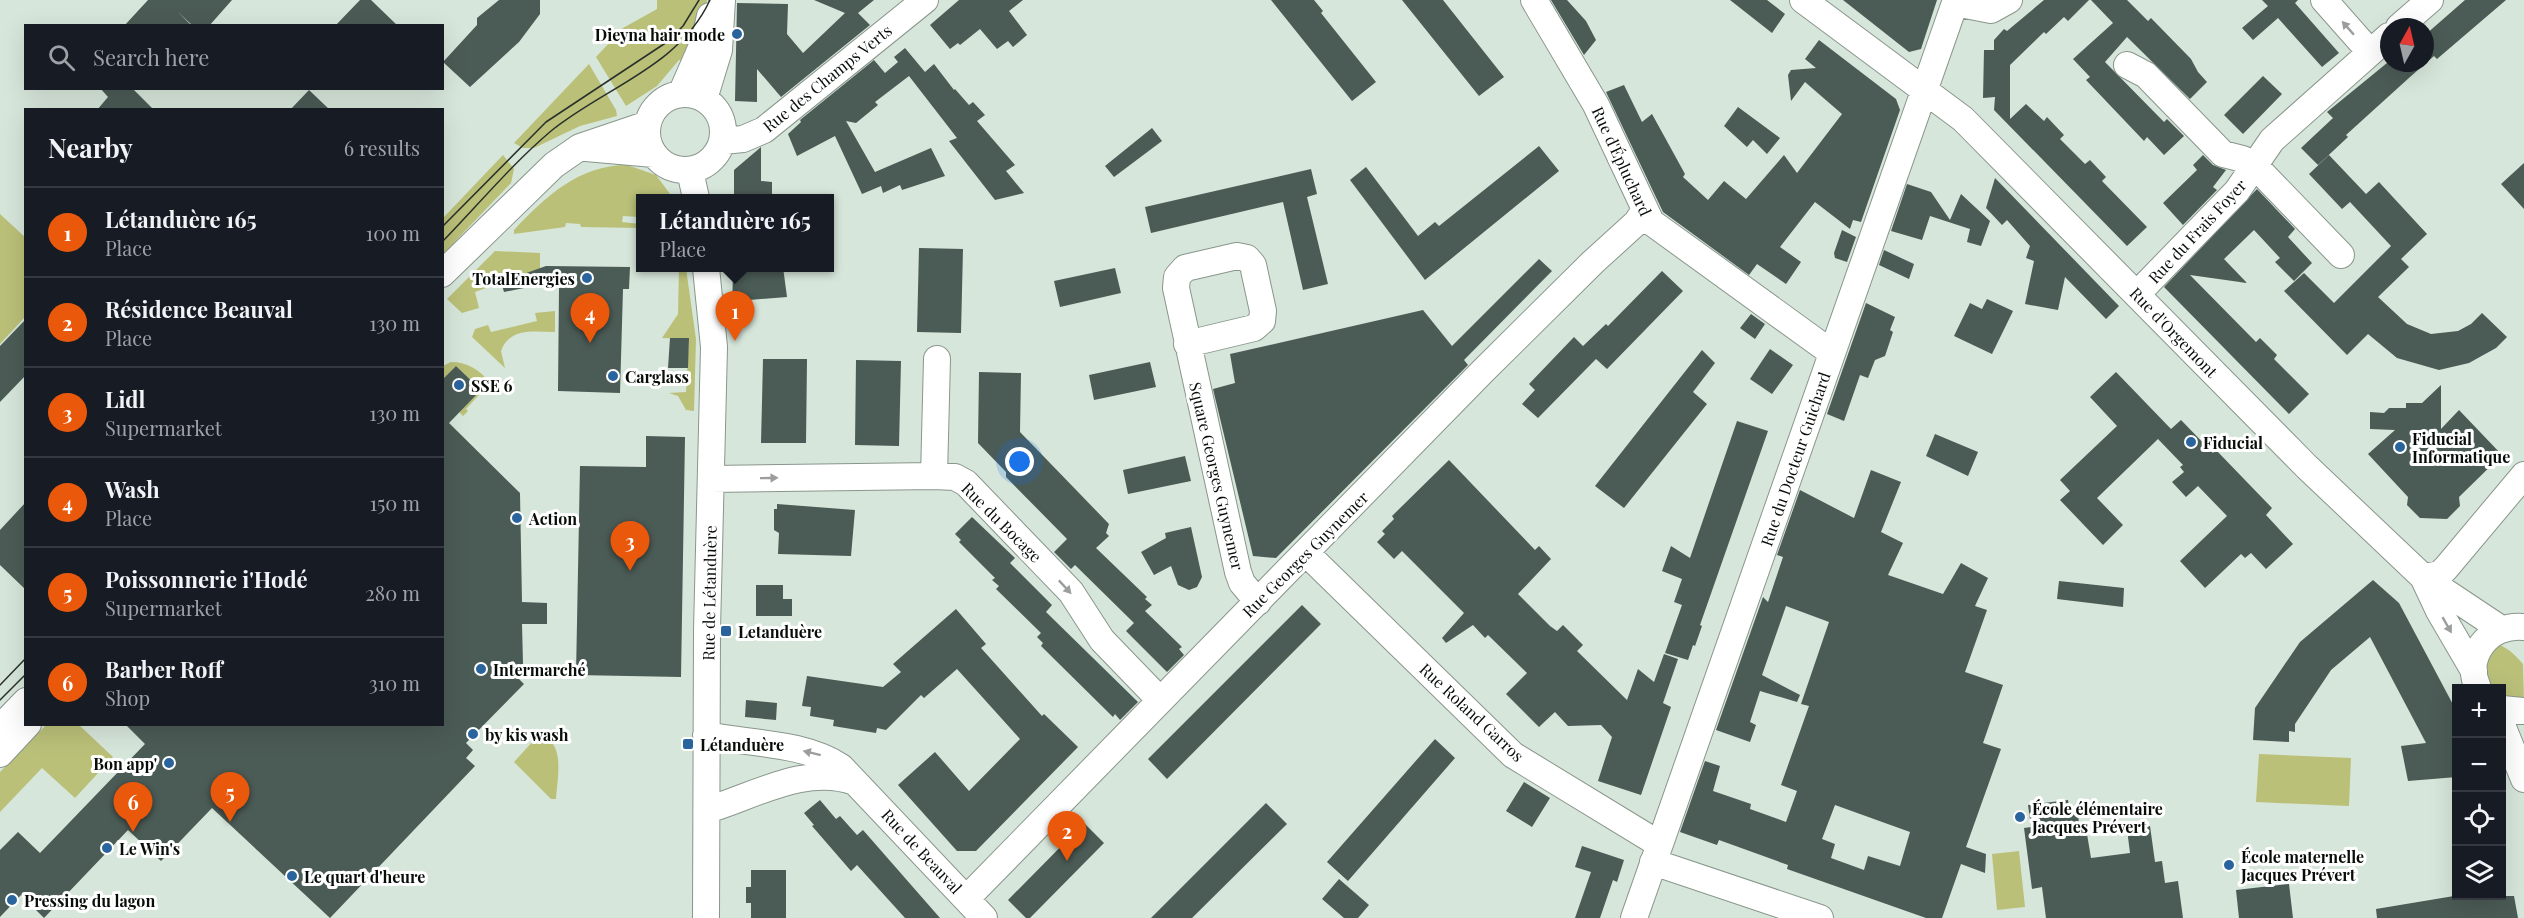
<!DOCTYPE html>
<meta charset="utf-8">
<style>
:root{--surface:#171b24;--page:#242831;--text:#f1f3f6;--muted:#9ea1a6;--line:#363941;--accent:#ea580c}
body{margin:0;font-family:"Playfair Display",serif;background:var(--page);color:var(--text)}
.controls{position:absolute;right:18px;bottom:18px;display:grid;overflow:hidden;border-radius:0px;box-shadow:0 6px 24px #0002}
.controls button{width:54px;height:54px;display:grid;place-items:center;padding:0;border:0;border-bottom:2px solid var(--line);background:var(--surface);color:var(--text);font:30px sans-serif}
.compass{position:absolute;left:2380px;top:18px;width:54px;height:54px;border-radius:50%;background:var(--surface);box-shadow:0 6px 24px #0002;rotate:8deg}
.you{position:absolute;left:1020px;top:462px;width:21px;height:21px;margin:-15px;border:4px solid #fff;border-radius:50%;background:#1a73e8;box-shadow:0 0 0 9px #1a73e833}
.badge{display:grid;place-items:center;width:39px;height:39px;border-radius:50%;background:var(--accent);color:#fff;font-size:20px;font-weight:700}
.pin{position:absolute;translate:-50% -50px;filter:drop-shadow(0 2px 3px #0008)}
.pin::after{content:'';position:absolute;top:32px;width:21px;height:18px;background:inherit;clip-path:polygon(0 0,100% 0,50% 100%)}
.popup{position:absolute;left:636px;top:194px;width:198px;height:78px;box-sizing:border-box;display:grid;place-content:center;border-radius:0px;background:var(--surface);filter:drop-shadow(0 2px 4px #0005);font-size:20px;white-space:nowrap;color:var(--muted)}
.popup b{font-size:22px;color:var(--text)}
.popup::after{content:'';position:absolute;left:50%;top:100%;margin-left:-12px;border:12px solid transparent;border-top-color:var(--surface)}
.list{margin:0;padding:0;list-style:none}
h2{display:flex;justify-content:space-between;align-items:center;height:78px;margin:0;padding:0 24px;font-size:26px}
h2 small{font-size:20px;font-weight:400;color:var(--muted)}
.list li{display:grid;grid-template-columns:39px 1fr auto;gap:18px;align-items:center;box-sizing:border-box;height:90px;padding:0 24px;border-top:2px solid var(--line)}
.list b{display:block;font-size:22px;white-space:nowrap}
.list p{margin:0;font-size:20px;white-space:nowrap;color:var(--muted)}
.list em{font-size:20px;font-style:normal;color:var(--muted)}
.icon{flex:none;width:33px;height:33px;fill:none;stroke:currentColor;stroke-width:2;stroke-linecap:round;stroke-linejoin:round}
.map{position:relative;flex:none;width:2524px;height:918px;overflow:hidden}
.search{position:absolute;background:var(--surface);box-shadow:0 6px 24px #0002;left:24px;top:24px;width:420px;height:66px;display:flex;align-items:center;gap:15px;box-sizing:border-box;padding:0 21px;border-radius:0px;color:var(--muted);font-size:22px}
.panel{position:absolute;background:var(--surface);box-shadow:0 6px 24px #0002;left:24px;top:108px;width:420px;height:618px;border-radius:0px}
.map>svg:first-child{display:block}
.green{fill:#bac078}
.building{fill:#4b5b55;fill-rule:evenodd}
.lines{fill:none;stroke-linecap:round;stroke-linejoin:round}
.minor-casing{stroke:#89968c;stroke-width:28}
.minor{stroke:#fff;stroke-width:26}
.tram{stroke:#29302a;stroke-width:1.5}
.oneway{fill:#9c9e9d}
.poi-dot{fill:#2a649c;stroke:#fff;stroke-width:2}
.labels{text-anchor:middle;dominant-baseline:central;stroke-width:6;stroke-linejoin:round;paint-order:stroke}
.poi-label{font-size:16px;font-weight:bold;fill:#080d09;stroke:#fff;text-anchor:start}
.street-label{font-size:16px;fill:#080d09;stroke:#fff}
</style>
<div class="map">
<svg width="2524" height="918" viewBox="0 0 2524 918">
<rect width="100%" height="100%" fill="#d7e6da"/>
<path class="green" d="M657 0H707L703 19 685 62 679 60 657 86 626 106 596 57 623 28 657 9Z
M589 64 616 110 617 116 580 126 534 148H523L514 143Z
M503 155 514 169 511 183 443 254V218Z
M627 165 656 175 673 198H640V217L623 216 622 222 640 224V228L581 227 580 224 566 223 565 227 514 234V230C545 197 579 165 627 165Z
M0 214 26 238 25 317 0 344Z
M495 251 540 253V287H529L527 273 475 292 479 308 462 313 447 299Z
M679 268H686L696 339 694 411 686 410 678 396 669 393 686 392 689 339 662 338 678 314Z
M555 311V332C534 332 510 327 501 351L505 368 472 337 475 329 488 325 491 332 537 321 535 313Z
M451 362C468 362 480 370 490 383L466 409 468 411 463 416 443 395 481 390 456 366 443 380V366Z
M2492 643C2506 645 2514 654 2523 664L2524 703 2502 701V688H2486L2482 659Z
M46 725H79L113 757 75 798 42 768 0 812V772Z
M545 738C565 746 557 781 556 799H551L514 762 535 739Z
M2259 754 2351 758 2349 806 2256 802Z
M2019 851 2025 907 1997 910 1992 854Z"/>
<path class="building" d="M148 0H232L209 26H193L178 12 192 26H124Z
M360 0H371L398 26H335Z
M499 0H540V14L519 42 470 87 443 62 477 25V18Z
M814 0H874L858 13 870 25 781 97 757 69V102L735 101 737 3 788 4 787 34 803 53 845 13Z
M959 0H1023L1009 11 1027 35 1013 47 1008 41 997 49 980 29 960 45 958 43 950 49 930 25Z
M1271 0H1314L1323 11 1321 13 1376 82 1352 101Z
M1402 0H1443L1504 77 1479 96Z
M1551 0H1567L1586 21 1596 40 1584 55Z
M1730 0H1767L1785 14 1772 33Z
M1843 0H1937L1921 49 1909 52Z
M2044 0H2089L2068 21 2064 17 2046 34 2044 32 2010 65V119L2026 104 2044 121 2047 117 2064 135 2060 139 2085 164 2090 160 2106 177 2102 181 2147 227 2127 246 1994 110 1995 97 1983 98 1984 50H1994V40L2004 29 2007 31Z
M2091 0H2127L2148 21 2151 18 2191 59 2198 72 2207 82 2190 99 2127 37 2105 62 2164 122 2167 119 2184 136 2164 155 2147 137 2144 141 2086 80 2090 77 2073 59 2113 23Z
M2262 0H2298L2295 3 2339 53 2322 67 2278 18 2253 40 2242 28 2268 6Z
M2465 0H2506L2437 59 2434 56 2410 77 2346 135 2348 137 2318 165 2301 148 2333 118 2327 112 2387 63H2425V35Z
M1819 40 1896 99 1900 110 1861 222 1853 220 1850 229 1815 202 1780 247 1801 262 1786 284 1757 264 1749 275 1663 212 1606 92 1624 85 1642 122 1652 114 1685 174 1683 177 1708 200 1724 181 1746 199 1784 155 1797 173 1842 114 1805 82 1791 101 1788 75 1791 70 1816 68 1805 59Z
M905 48 925 72 934 64 954 90 955 89 969 105 973 102 985 115 977 121 1015 165 1006 171 1024 193 995 200 949 141 957 138 909 76 875 102 878 105 856 123 846 121 875 172 931 148 945 176 902 190 900 185 883 193 881 186 862 194 835 136 797 156 788 134 801 122 800 120 874 60 885 73 898 62 894 57Z
M2263 76 2282 94 2243 134 2224 115Z
M100 88H132L154 110H97L108 97Z
M309 90 330 110H290Z
M1738 107 1780 138 1767 154 1753 140 1747 147 1724 126Z
M1152 128 1162 141 1114 177 1105 166Z
M1539 146 1559 171 1425 280 1350 180 1366 167 1418 236 1435 222 1439 226Z
M761 147V181L772 182V198H734V170Z
M2203 155 2213 165 2226 170 2213 187 2217 190 2183 225 2163 203 2197 170 2193 165Z
M2329 155 2366 194 2379 182 2427 234 2401 259 2409 267 2378 297 2407 324 2431 334 2458 331 2471 324 2482 313 2507 337 2496 348 2469 363 2439 370 2397 358 2368 334 2347 355 2284 291 2304 273 2334 303 2391 246 2350 202 2342 209 2309 174Z
M2524 163V209L2501 184Z
M1311 169 1317 194 1307 197 1328 284 1303 290 1283 202 1151 233 1145 207Z
M1995 178 2119 306 2106 319 2065 277 2058 310 2025 304 2034 261 2026 258 2030 246 2007 220 2002 225 1986 208Z
M1907 184 1931 192 1950 220 1961 194 1990 221 1981 246 1967 242 1970 229 1930 216 1922 240 1891 231Z
M2257 189 2295 229 2288 237 2312 263 2294 281 2275 262 2280 258 2254 230 2224 259 2247 283 2190 275 2256 342 2260 338 2277 355 2274 359 2309 394 2289 414 2164 287Z
M1842 230 1856 237 1847 262 1835 258 1834 253Z
M919 248 963 249 961 333 917 332Z
M1884 250 1914 264 1909 279 1879 265Z
M1539 259 1552 271 1464 360 1468 365 1276 558 1253 556 1213 389 1235 383 1230 354 1423 310 1452 346Z
M546 266 630 267 629 289H623L620 393 558 391 559 288H544V284L504 292 501 282Z
M733 267H783L787 297 749 300V317L732 316Z
M1115 268 1121 293 1060 307 1054 281Z
M1662 271 1683 291 1607 369 1596 359 1538 418 1522 404 1535 390 1529 384 1574 337 1583 346 1606 324 1608 326Z
M1987 299 2013 311 1992 354 1954 336 1970 303 1982 309Z
M1866 303 1895 317 1890 330 1893 332 1885 356 1875 360 1868 378 1860 375 1844 421 1827 414Z
M1751 314 1765 324 1755 339 1740 328Z
M26 319V375L0 402V346Z
M670 338H689L688 368H668Z
M1770 349 1793 365 1772 394 1750 379Z
M1702 350 1715 363 1693 392 1707 404 1624 508 1595 486Z
M763 359H807L806 443H761Z
M856 360 901 361 899 446 855 445Z
M1150 362 1156 387 1094 400 1089 375Z
M456 366 481 390 449 423 520 493 522 602 547 603V624H522L523 664 514 674 524 684 466 743 473 750 466 758 475 766 330 918 212 808 161 861 128 830 44 918 21 895 0 917V850L18 832 40 853 145 744 125 724H442V380Z
M979 372 1021 373 1020 432 1109 524 1106 533 1109 536 1096 548 1147 597 1145 599 1152 605 1145 611 1182 647 1179 649 1184 655 1167 672 1126 631 1134 623 1075 565 1071 569 1054 552 1067 539 1006 477V472L978 443Z
M2116 372 2171 429 2181 420 2213 453 2216 450 2272 508 2266 515 2293 544 2266 569 2251 553 2245 558 2241 554 2205 588 2180 561 2227 516 2198 486 2186 497 2172 482 2184 472 2180 467 2183 465 2158 439 2097 498 2123 525 2103 545 2060 500 2070 491 2060 480 2117 426 2090 397Z
M2441 385V429L2459 410 2502 455 2459 497 2460 506 2447 519 2420 518 2407 505 2408 497 2368 454 2395 430 2370 429V412L2384 413 2389 408H2406V403H2422Z
M1737 421 1768 431 1700 625 1702 626 1695 646 1693 645 1688 660 1665 653 1682 605 1674 602 1682 579 1662 571 1671 546 1690 558Z
M1935 434 1978 452 1968 476 1926 456Z
M646 436 685 437 681 677 576 675 580 466 646 467Z
M1185 456 1191 481 1128 494 1123 470Z
M1449 460 1535 550 1539 546 1551 559 1518 594 1550 626 1557 631 1563 625 1583 645 1577 651 1627 700 1638 669 1654 682 1664 654 1678 659 1663 703 1671 707 1641 795 1598 781 1612 737 1601 725 1568 726 1555 712 1539 727 1506 694 1527 673 1488 635 1485 638 1473 625 1446 643 1442 638 1464 613 1402 551 1394 559 1377 542 1385 534 1382 531 1394 519 1392 516Z
M1871 470 1901 482 1881 532 1903 543 1888 575 1943 594 1961 563 1988 578 1975 606 1987 610 1965 672 2003 685 1983 743 2001 749 1966 847 1986 854 1985 873 1961 864 1942 918H1926L1787 869 1788 865 1719 840 1717 845 1680 832 1705 761 1720 766 1713 791 1751 804 1750 809 1786 822 1797 791 1781 785 1809 706 1801 704 1829 622 1786 606 1762 675 1800 695 1797 702 1760 691 1750 722 1756 725 1750 742 1716 730 1763 597 1768 602 1783 557 1777 555 1800 490 1854 518ZM1835 805 1910 832 1900 866 1868 856 1864 870 1831 858 1835 844 1822 839Z
M26 502V590L0 565V530Z
M777 504 855 510 851 556 778 554 779 533 774 530V509H777Z
M972 517 1015 558 1010 563 1052 605 1046 612 1138 702 1120 720 1115 714 1113 717 1041 646 1043 643 1037 637 1041 633 996 589 999 586 992 580 995 578 959 542 961 540 955 534Z
M1191 527 1202 577 1197 587 1189 590 1178 585 1171 566 1154 575 1141 552 1166 538 1165 533Z
M2373 580 2399 603 2457 712V777L2408 781 2401 746 2426 743 2370 637 2331 670 2295 724V732L2289 731V742L2253 740 2255 708 2300 642Z
M2059 581 2124 588 2123 607 2057 599Z
M756 585H783V599H792V616H756Z
M1302 605 1321 624 1167 779 1148 759Z
M956 609 986 644 981 648 1042 716 1044 714 1078 747 976 851H957L898 785 935 752 969 791 1020 739 957 669 924 698 921 695 886 730 877 728 876 733 833 726 834 720 810 716 811 707 802 706 807 676 883 687 901 672 893 664Z
M746 700 777 703 776 720 745 717Z
M1435 739 1455 758 1348 881 1327 862Z
M1524 782 1550 798 1532 827 1506 811Z
M820 800 836 819 840 816 857 835 863 830 940 918H905L857 865 851 871 812 826 814 825 804 813Z
M2068 800 2070 814 2078 813 2080 835 2087 834 2091 858 2130 853 2127 829 2150 826 2155 862 2162 861 2165 883 2178 881 2183 918H2046L2042 887 2032 889 2024 828 2031 827 2028 805Z
M1266 803 1287 824 1192 918H1151Z
M1084 823 1104 843 1030 918H1026L1008 900Z
M1582 846 1624 860 1617 882 1613 880 1600 918H1575L1591 872 1575 867Z
M751 870H786V918H751V903H746V887H751Z
M1339 879 1369 905 1358 918H1344L1322 899Z
M2289 884 2293 918H2239L2236 890Z
M2454 896H2514L2518 918H2377L2376 909Z"/>
<g class="lines">
<g class="minor-casing">
<path id="minor" d="M1534 0 1596 105 1651 222 1832 353
M1803 0 1963 119 2307 467 2423 577 2501 629
M2324 0 2370 52
M1955 3 1991 10 2009 0
M2399 27 2430 0
M2127 65 2146 75 2223 154 2243 159 2256 167 2341 255
M647 132a38 38 0 1 1 76 0a38 38 0 1 1-76 0Z
M681 94 705 39 710 16
M704 99 719 50 722 0
M723 141 743 139 764 130 925 0
M586 148 654 154
M690 171 696 198
M442 274 554 165 580 147 648 124
M2137 294 2237 191 2272 140 2389 36
M1187 344 1254 328 1262 321 1263 311 1253 265 1247 258 1237 256 1185 268 1177 277 1176 288 1238 572 1242 583 1258 602
M934 476 937 359
M711 479 934 476 955 477 966 483 1071 592 1102 640 1159 699
M1306 553 1513 755 1659 844
M2423 577 2440 574 2446 568 2524 475
M2423 577 2439 611 2474 671
M2478 688C2463 656 2489 623 2524 627
M2502 709 2524 711
M2502 725 2524 779
M0 728 26 701
M706 735C750 744 803 742 841 767L984 918
M0 754 28 724
M707 810C754 796 806 764 855 782
M1653 862 1820 918
M967 898 1482 372 1593 262 1637 222 1644 211
M706 918 707 630 714 347 706 268
M1634 918 1956 0"/>
</g>
<use href="#minor" class="minor"/>
<path class="tram" d="M442 227 546 122 667 42 683 26 699 0
M442 242C478 205 512 164 551 131 605 87 679 67 710 0
M0 685 26 658
M0 700 26 674"/>
</g>
<defs><path id="oneway-solid" d="M-6-.8H1V-3.2L6.5 0L1 3.2V.8H-6Z" transform="scale(1.5)"/></defs>
<g class="oneway">
<use href="#oneway-solid" transform="translate(2348 28) rotate(-131)"/>
<use href="#oneway-solid" transform="translate(769 478) rotate(-1)"/>
<use href="#oneway-solid" transform="translate(1065 587) rotate(47)"/>
<use href="#oneway-solid" transform="translate(2447 625) rotate(60)"/>
<use href="#oneway-solid" transform="translate(812 753) rotate(-166)"/>
</g>
<g class="poi-dot">
<circle cx="737" cy="34" r="6"/>
<circle cx="587" cy="278" r="6"/>
<circle cx="613" cy="376" r="6"/>
<circle cx="459" cy="385" r="6"/>
<circle cx="2191" cy="442" r="6"/>
<circle cx="2400" cy="447" r="6"/>
<circle cx="517" cy="518" r="6"/>
<rect x="720" y="625" width="12" height="12" rx="3"/>
<circle cx="481" cy="669" r="6"/>
<circle cx="473" cy="734" r="6"/>
<rect x="682" y="738" width="12" height="12" rx="3"/>
<circle cx="169" cy="763" r="6"/>
<circle cx="2020" cy="817" r="6"/>
<circle cx="107" cy="848" r="6"/>
<circle cx="2229" cy="865" r="6"/>
<circle cx="292" cy="876" r="6"/>
<circle cx="12" cy="900" r="6"/>
</g>
<g class="labels">
<g class="poi-label">
<text x="725" y="34" text-anchor="end">Dieyna hair mode</text>
<text x="575" y="278" text-anchor="end">TotalEnergies</text>
<text x="625" y="376">Carglass</text>
<text x="471" y="385">SSE 6</text>
<text x="2412" y="438">Fiducial<tspan x="2412" dy="18">Informatique</tspan></text>
<text x="2203" y="442">Fiducial</text>
<text x="529" y="518">Action</text>
<text x="738" y="631">Letanduère</text>
<text x="493" y="669">Intermarché</text>
<text x="485" y="734">by kis wash</text>
<text x="700" y="744">Létanduère</text>
<text x="157" y="763" text-anchor="end">Bon app'</text>
<text x="2032" y="808">École élémentaire<tspan x="2032" dy="18">Jacques Prévert</tspan></text>
<text x="119" y="848">Le Win's</text>
<text x="2241" y="856">École maternelle<tspan x="2241" dy="18">Jacques Prévert</tspan></text>
<text x="304" y="876">Le quart d'heure</text>
<text x="24" y="900">Pressing du lagon</text>
</g>
<g class="street-label">
<text transform="translate(827 78) rotate(-39)">Rue des Champs Verts</text>
<text transform="translate(1622 161) rotate(65)">Rue d'Épluchard</text>
<text transform="translate(2197 231) rotate(-47)">Rue du Frais Foyer</text>
<text transform="translate(2174 332) rotate(46)">Rue d'Orgemont</text>
<text transform="translate(1795 459) rotate(-71)">Rue du Docteur Guichard</text>
<text transform="translate(1217 476) rotate(77)">Square Georges Guynemer</text>
<text transform="translate(1002 522) rotate(45)">Rue du Bocage</text>
<text transform="translate(1305 554) rotate(-45)">Rue Georges Guynemer</text>
<text transform="translate(709 593) rotate(-89)">Rue de Létanduère</text>
<text transform="translate(1472 712) rotate(43)">Rue Roland Garros</text>
<text transform="translate(922 851) rotate(47)">Rue de Beauval</text>
</g>
</g>
</svg>
<div class="controls">
<button>+</button>
<button>−</button>
<button><svg class="icon" aria-label="locate" viewBox="0 0 24 24"><circle cx="12" cy="12" r="6"/><path d="M12 2v4M12 18v4M2 12h4M18 12h4"/></svg></button>
<button><svg class="icon" aria-label="layers" viewBox="0 0 24 24"><path d="M12 4l9 5-9 5-9-5zM3 14l9 5 9-5"/></svg></button>
</div>
<svg class="compass" viewBox="-18 -18 36 36"><path d="M0-13l5 13h-10z" fill="#e53935"/><path d="M0 13l5-13h-10z" fill="#9ea1a6"/></svg>
<div class="you"></div>
<div class="pin badge" style="left:735px;top:341px">1</div>
<div class="popup"><b>Létanduère 165</b>Place</div>
<div class="pin badge" style="left:1067px;top:861px">2</div>
<div class="pin badge" style="left:630px;top:571px">3</div>
<div class="pin badge" style="left:590px;top:343px">4</div>
<div class="pin badge" style="left:230px;top:822px">5</div>
<div class="pin badge" style="left:133px;top:832px">6</div>
<div class="search"><svg class="icon" aria-label="search" viewBox="0 0 24 24"><circle cx="10" cy="10" r="6"/><path d="M15 15l6 6"/></svg>Search here</div>
<section class="panel">
<h2>Nearby<small>6 results</small></h2>
<ul class="list">
<li><span class="badge">1</span><div><b>Létanduère 165</b><p>Place</p></div><em>100 m</em></li>
<li><span class="badge">2</span><div><b>Résidence Beauval</b><p>Place</p></div><em>130 m</em></li>
<li><span class="badge">3</span><div><b>Lidl</b><p>Supermarket</p></div><em>130 m</em></li>
<li><span class="badge">4</span><div><b>Wash</b><p>Place</p></div><em>150 m</em></li>
<li><span class="badge">5</span><div><b>Poissonnerie i'Hodé</b><p>Supermarket</p></div><em>280 m</em></li>
<li><span class="badge">6</span><div><b>Barber Roff</b><p>Shop</p></div><em>310 m</em></li>
</ul>
</section>
</div>
